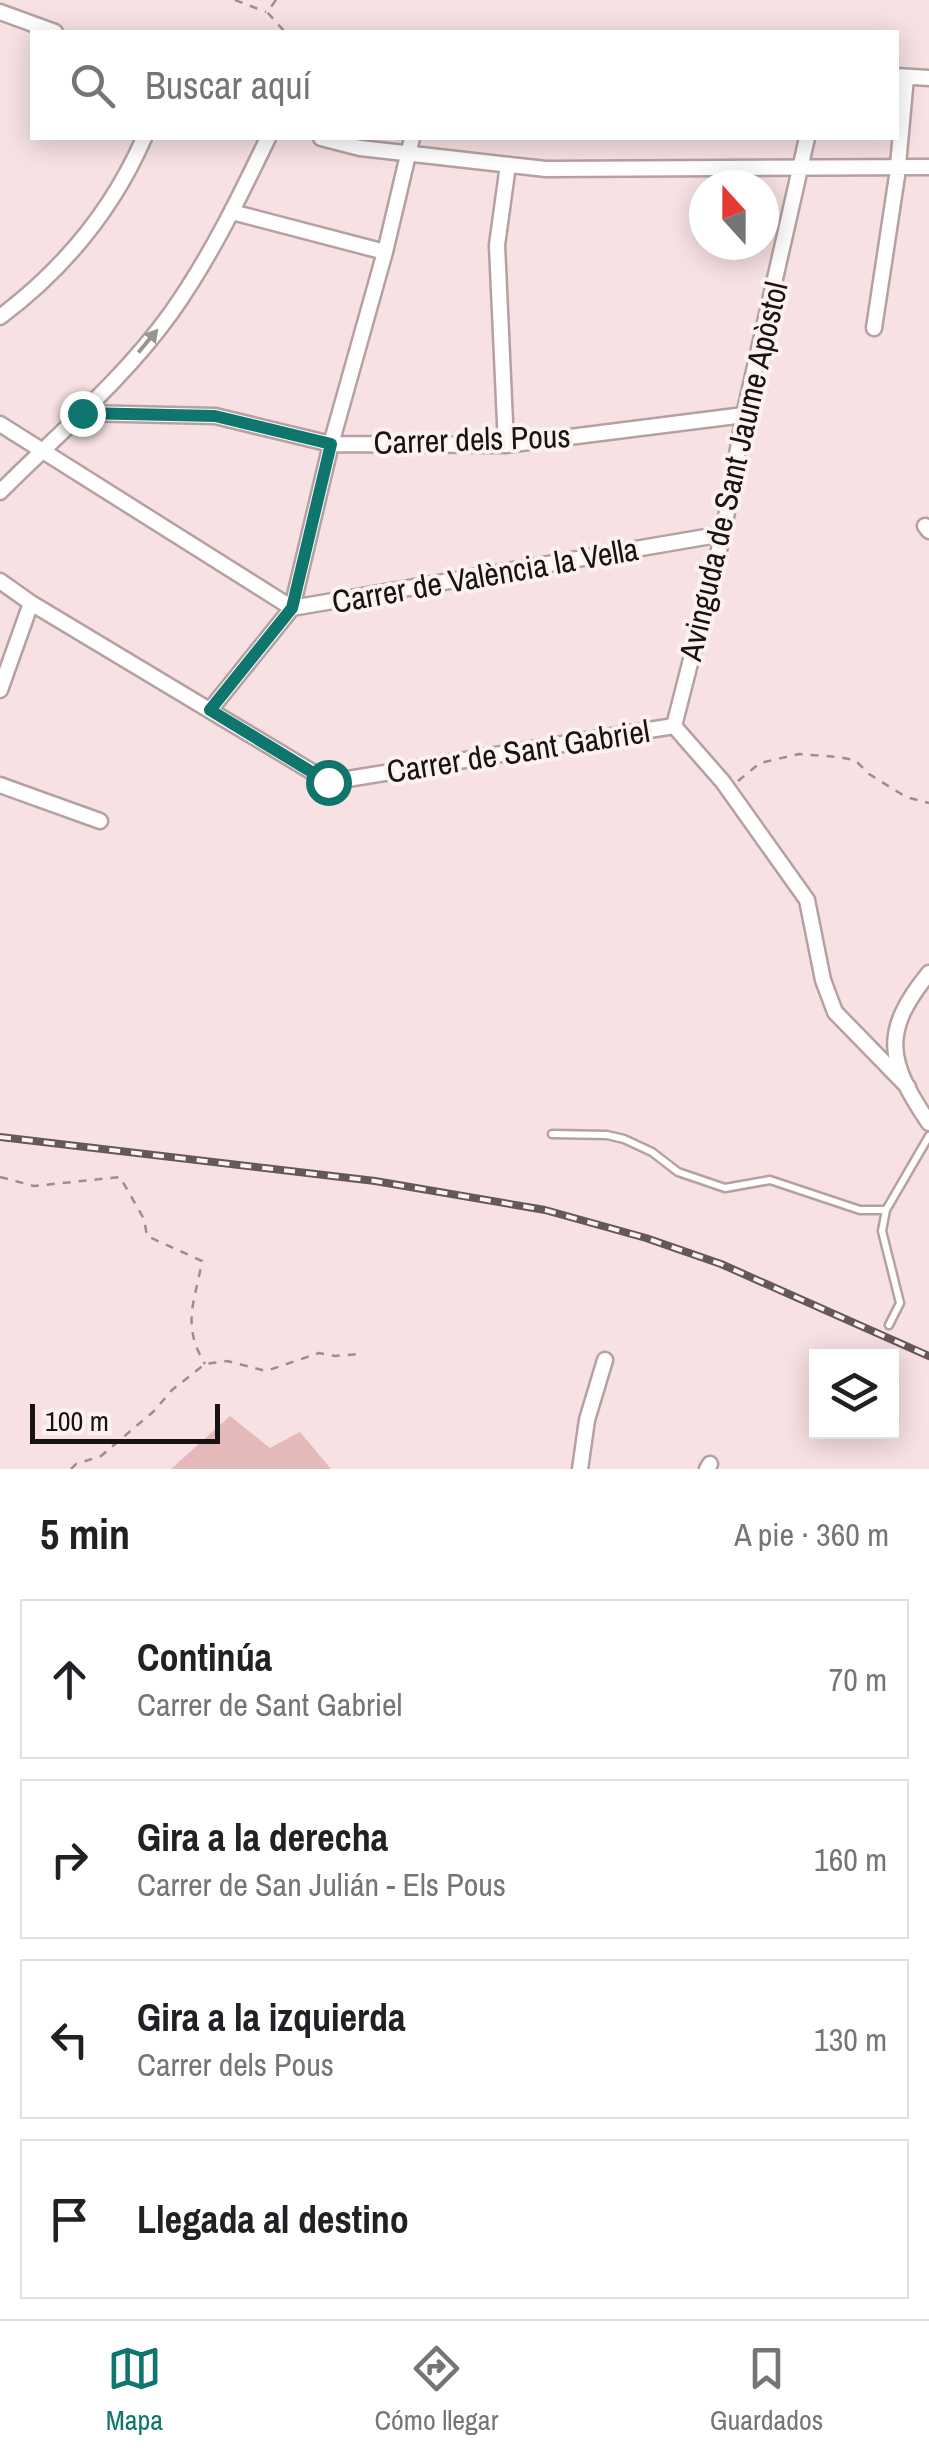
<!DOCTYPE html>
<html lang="es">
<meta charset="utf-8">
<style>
:root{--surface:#fff;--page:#f6f6f6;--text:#202124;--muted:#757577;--line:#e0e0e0;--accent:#0f766e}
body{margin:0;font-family:"Archivo Narrow",sans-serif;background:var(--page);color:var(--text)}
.controls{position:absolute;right:30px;bottom:30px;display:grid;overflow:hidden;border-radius:0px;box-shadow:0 5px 25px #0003}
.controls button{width:90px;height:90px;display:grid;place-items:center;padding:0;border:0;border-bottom:2px solid var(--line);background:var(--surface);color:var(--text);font:50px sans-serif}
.compass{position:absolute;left:689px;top:170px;width:90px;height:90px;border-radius:50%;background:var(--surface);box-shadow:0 5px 25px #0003;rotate:339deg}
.scale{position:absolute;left:30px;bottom:25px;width:190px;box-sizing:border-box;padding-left:10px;border:5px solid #191212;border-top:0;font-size:28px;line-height:35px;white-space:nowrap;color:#191212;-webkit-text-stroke:8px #fef1f1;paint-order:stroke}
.stop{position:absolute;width:30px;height:30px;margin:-22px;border:8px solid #0f766e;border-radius:50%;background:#fff}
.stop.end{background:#0f766e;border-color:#fff;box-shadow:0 2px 10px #0008}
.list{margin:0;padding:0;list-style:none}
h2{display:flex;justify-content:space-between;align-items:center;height:130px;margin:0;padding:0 40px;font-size:42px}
h2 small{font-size:32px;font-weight:400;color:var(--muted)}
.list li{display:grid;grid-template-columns:65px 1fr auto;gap:30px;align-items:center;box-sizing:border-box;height:160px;margin:0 20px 20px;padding:0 20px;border:2px solid var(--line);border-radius:0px}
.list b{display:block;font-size:38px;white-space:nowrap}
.list p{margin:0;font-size:32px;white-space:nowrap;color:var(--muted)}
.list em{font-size:32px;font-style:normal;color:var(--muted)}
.icon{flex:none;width:55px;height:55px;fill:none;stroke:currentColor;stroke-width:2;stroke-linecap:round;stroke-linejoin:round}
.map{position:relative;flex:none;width:929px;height:1469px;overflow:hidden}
.search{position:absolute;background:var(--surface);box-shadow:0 5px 25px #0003;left:30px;right:30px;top:30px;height:110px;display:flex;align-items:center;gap:25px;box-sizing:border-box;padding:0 35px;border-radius:0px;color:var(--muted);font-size:38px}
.sheet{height:850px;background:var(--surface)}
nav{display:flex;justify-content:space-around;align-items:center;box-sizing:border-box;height:140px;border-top:2px solid var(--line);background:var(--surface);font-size:28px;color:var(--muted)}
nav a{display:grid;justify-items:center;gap:5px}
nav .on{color:var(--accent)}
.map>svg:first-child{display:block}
.green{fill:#e5b8b9}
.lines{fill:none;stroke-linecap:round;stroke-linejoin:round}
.lane-casing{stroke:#b5a1a1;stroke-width:11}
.street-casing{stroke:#b5a1a1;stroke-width:19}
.path{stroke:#9d8d8e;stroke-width:2.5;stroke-dasharray:8 8;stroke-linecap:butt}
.lane{stroke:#fff;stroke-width:6}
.street{stroke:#fff;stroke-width:14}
.rail-casing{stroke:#645859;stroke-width:8}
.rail{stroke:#fef1f1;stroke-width:4;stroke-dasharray:11;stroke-linecap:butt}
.oneway{fill:#989494}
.route{stroke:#0f766e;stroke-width:12}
.labels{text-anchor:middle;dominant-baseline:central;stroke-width:8;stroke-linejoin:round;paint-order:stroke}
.street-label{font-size:32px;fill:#191212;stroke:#fef1f1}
</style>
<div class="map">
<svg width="929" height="1469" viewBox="0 0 929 1469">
<rect width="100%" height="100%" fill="#f7e1e2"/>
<path class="green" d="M230 1416 270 1448 300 1432 331 1469H171Z"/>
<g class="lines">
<g class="lane-casing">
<path id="lane" d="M552 1134 607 1135 624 1139 652 1152 678 1172 725 1188 770 1180 860 1210H886L929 1136
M886 1210 882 1231 900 1303 889 1325"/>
</g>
<g class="street-casing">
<path id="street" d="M0 12 55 32
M896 76 929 78
M321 138 360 148 546 169 929 167
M807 138 744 415 723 534 674 726 723 782 807 900 823 980 835 1012 908 1087
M232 212 385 252
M0 317C64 269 112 211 144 138
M874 328 897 176 906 77
M82 413 215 416 331 444 506 445 744 415
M0 424 292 608 723 534
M506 445 497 245 508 165
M0 492C58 434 123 380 171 313 210 258 239 198 268 138
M925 526 929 531
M0 581 31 603 329 782 674 726
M0 690 31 603
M210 710 292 608 331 444 385 252 412 138
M0 785 100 821
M929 973C881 1032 887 1061 929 1123
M580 1469 587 1420 605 1360
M707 1469 710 1464"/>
</g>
<path class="path" d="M235 0 266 12
M276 0 267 12 285 32
M738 781 760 763 799 754 838 757 855 760 869 774 906 797 929 803
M0 1177 34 1186 120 1177 144 1219 147 1236 202 1261C195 1302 181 1324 205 1364
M71 1469 76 1464 101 1456 154 1411 172 1390 205 1364 227 1361 266 1371 319 1353 335 1356 360 1354"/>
<use href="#lane" class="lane"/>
<use href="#street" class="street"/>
<g class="rail-casing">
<path id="rail" d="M0 1137 375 1181 545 1210 646 1238 721 1264 929 1356"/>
</g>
<use href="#rail" class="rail"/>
</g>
<defs><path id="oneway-solid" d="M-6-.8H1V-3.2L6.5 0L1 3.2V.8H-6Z" transform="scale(2.5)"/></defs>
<use class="oneway" href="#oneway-solid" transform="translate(148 341) rotate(-50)"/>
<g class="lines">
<path class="route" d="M82 413 215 416 331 444 292 608 210 710 328 782"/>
</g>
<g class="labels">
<g class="street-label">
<text transform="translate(472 439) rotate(-2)">Carrer dels Pous</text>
<text transform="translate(733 471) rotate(-77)">Avinguda de Sant Jaume Apòstol</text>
<text transform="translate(485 575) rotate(-10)">Carrer de València la Vella</text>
<text transform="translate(518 751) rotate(-9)">Carrer de Sant Gabriel</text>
</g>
</g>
</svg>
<div class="controls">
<button><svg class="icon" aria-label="layers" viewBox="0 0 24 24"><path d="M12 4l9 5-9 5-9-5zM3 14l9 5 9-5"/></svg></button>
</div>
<svg class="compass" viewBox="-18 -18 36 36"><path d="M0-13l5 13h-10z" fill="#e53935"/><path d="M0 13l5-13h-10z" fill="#757577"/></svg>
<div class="scale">100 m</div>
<div class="stop" style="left:328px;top:782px"></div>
<div class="stop end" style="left:82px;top:413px"></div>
<div class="search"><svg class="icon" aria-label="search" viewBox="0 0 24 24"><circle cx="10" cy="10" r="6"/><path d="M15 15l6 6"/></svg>Buscar aquí</div>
</div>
<section class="sheet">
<h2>5 min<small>A pie · 360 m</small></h2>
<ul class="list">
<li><svg class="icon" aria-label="ahead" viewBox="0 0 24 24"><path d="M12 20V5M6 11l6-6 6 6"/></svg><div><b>Continúa</b><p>Carrer de Sant Gabriel</p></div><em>70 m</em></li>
<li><svg class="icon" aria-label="right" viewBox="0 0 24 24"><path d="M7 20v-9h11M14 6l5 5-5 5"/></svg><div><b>Gira a la derecha</b><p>Carrer de San Julián - Els Pous</p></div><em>160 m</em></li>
<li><svg class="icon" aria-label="left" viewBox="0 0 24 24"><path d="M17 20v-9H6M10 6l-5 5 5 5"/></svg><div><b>Gira a la izquierda</b><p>Carrer dels Pous</p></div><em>130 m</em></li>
<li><svg class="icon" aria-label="arrive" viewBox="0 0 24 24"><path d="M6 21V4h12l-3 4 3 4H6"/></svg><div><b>Llegada al destino</b></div></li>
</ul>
</section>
<nav>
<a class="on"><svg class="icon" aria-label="map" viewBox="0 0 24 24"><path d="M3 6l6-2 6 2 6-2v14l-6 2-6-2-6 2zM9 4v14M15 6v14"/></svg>Mapa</a>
<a><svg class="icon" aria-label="directions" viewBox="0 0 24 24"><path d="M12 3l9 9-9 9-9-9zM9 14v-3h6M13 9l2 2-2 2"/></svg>Cómo llegar</a>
<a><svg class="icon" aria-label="saved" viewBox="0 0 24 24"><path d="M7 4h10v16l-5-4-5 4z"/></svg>Guardados</a>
</nav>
